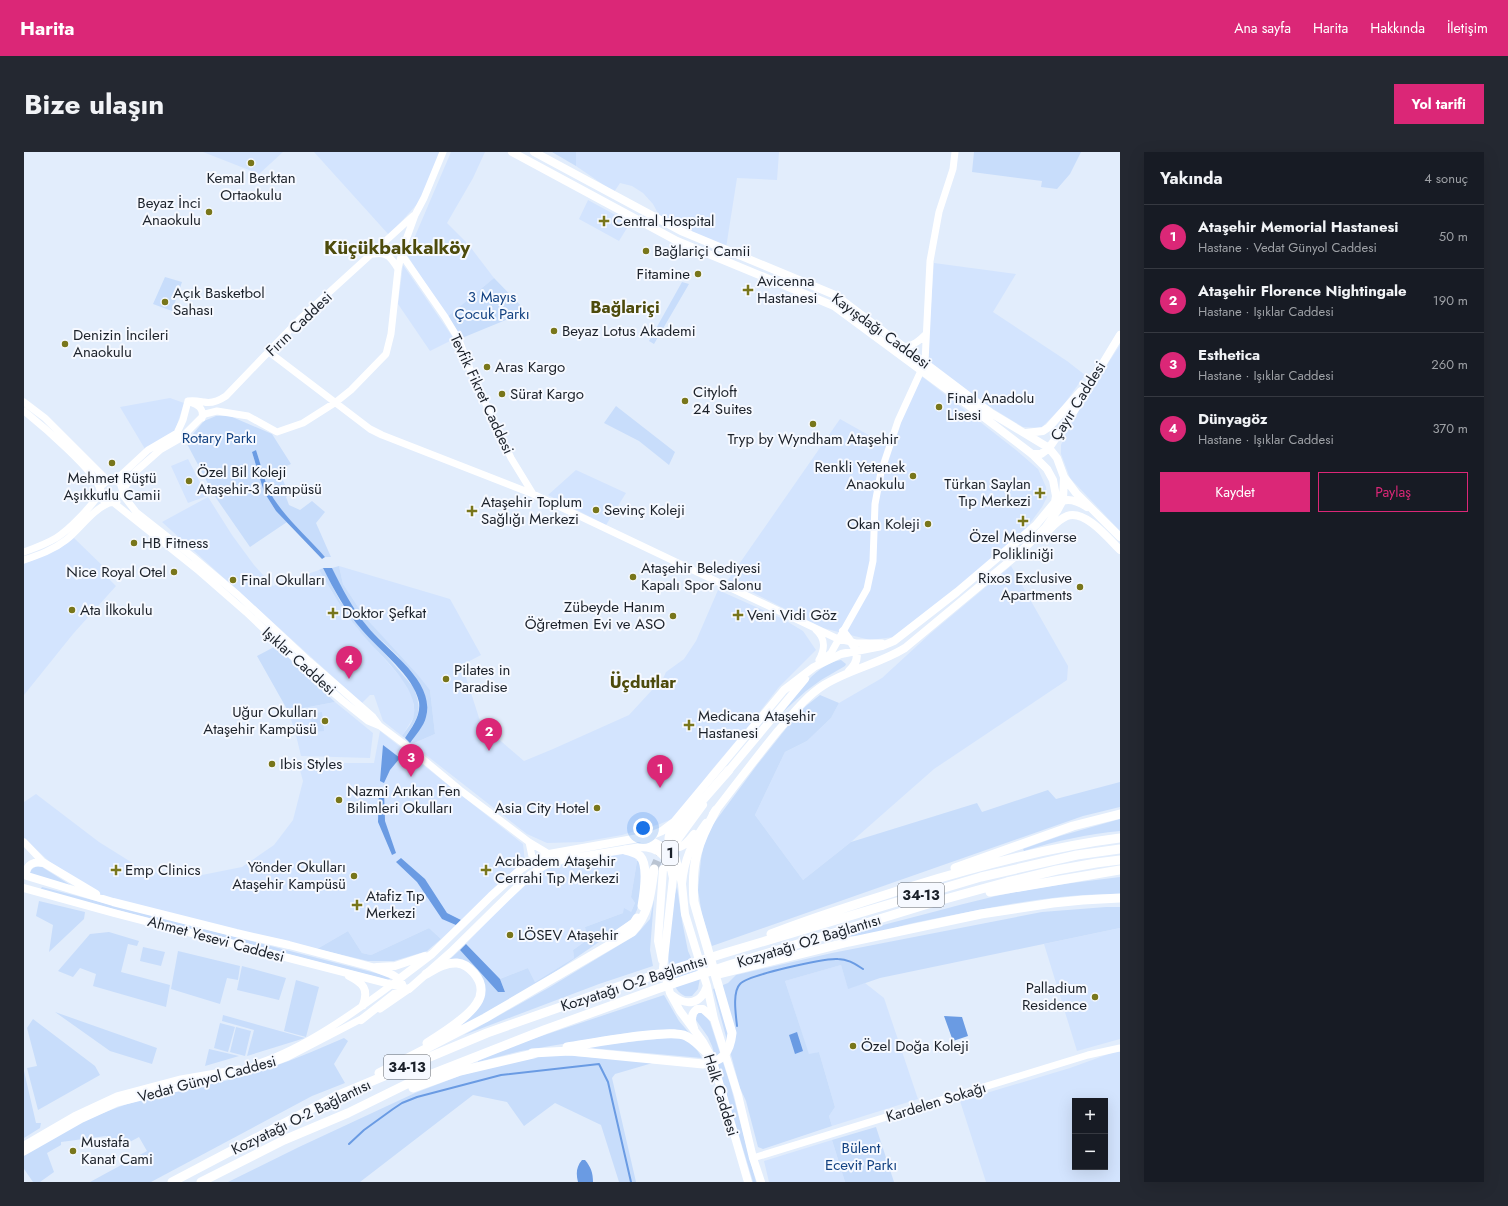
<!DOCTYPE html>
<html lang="tr">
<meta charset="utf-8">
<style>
:root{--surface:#171b24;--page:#242831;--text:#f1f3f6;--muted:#9ea1a6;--line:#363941;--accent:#db2777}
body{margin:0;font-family:Jost,sans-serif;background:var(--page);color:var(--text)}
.controls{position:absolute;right:12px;bottom:12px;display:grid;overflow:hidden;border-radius:0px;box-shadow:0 4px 16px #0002}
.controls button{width:36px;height:36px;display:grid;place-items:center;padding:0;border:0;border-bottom:1px solid var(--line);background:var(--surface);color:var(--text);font:20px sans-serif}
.you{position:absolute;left:619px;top:676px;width:14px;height:14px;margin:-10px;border:3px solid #fff;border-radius:50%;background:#1a73e8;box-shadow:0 0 0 6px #1a73e833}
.badge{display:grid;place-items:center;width:26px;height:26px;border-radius:50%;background:var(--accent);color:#fff;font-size:13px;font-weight:700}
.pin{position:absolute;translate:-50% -33px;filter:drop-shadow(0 1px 2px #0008)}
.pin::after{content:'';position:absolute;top:21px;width:14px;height:12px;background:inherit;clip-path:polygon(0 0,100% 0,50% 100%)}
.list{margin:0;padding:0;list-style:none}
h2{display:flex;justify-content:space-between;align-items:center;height:52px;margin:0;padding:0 16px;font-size:17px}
h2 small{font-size:13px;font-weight:400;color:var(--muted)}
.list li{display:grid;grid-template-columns:26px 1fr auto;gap:12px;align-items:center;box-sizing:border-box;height:64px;padding:0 16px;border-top:1px solid var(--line)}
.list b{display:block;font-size:15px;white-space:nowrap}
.list p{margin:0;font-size:13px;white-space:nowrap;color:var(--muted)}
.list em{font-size:13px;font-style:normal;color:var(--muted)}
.actions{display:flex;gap:8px;padding:12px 16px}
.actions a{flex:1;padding:9px 0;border:1px solid var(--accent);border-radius:0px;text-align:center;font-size:14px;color:var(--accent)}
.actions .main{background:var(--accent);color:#fff}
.map{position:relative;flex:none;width:1096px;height:1030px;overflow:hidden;border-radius:0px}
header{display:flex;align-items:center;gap:24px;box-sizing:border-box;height:56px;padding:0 20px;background:var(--accent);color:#fff}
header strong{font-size:19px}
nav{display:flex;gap:22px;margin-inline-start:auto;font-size:14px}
.intro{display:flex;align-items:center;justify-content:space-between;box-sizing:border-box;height:96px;padding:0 24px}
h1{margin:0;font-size:28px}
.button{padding:10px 18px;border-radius:0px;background:var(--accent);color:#fff;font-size:14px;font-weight:700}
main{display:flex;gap:24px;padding:0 24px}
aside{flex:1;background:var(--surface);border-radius:0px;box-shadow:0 4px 16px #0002}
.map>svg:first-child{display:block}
.built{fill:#d3e4fe;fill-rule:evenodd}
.green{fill:#c8ddfb}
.water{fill:#6a9be3}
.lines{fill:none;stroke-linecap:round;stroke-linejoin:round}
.stream{stroke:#6a9be3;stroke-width:2}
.highway-tunnel{stroke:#bac4d2;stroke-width:9;stroke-dasharray:9 4.5;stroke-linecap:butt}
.secondary{stroke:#fff;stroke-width:7}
.primary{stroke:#fff;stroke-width:8}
.highway{stroke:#fff;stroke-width:9}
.poi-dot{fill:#78761b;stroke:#f6f9ff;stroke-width:1.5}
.labels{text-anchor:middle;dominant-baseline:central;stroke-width:4;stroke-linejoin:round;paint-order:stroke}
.shield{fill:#f6f9ff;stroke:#5d626a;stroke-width:1}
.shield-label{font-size:14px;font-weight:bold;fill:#1b212a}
.poi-label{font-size:15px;fill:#1b212a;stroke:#f6f9ff;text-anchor:start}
.park-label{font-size:15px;fill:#134282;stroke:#f6f9ff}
.street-label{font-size:15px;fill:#1b212a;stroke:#f6f9ff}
.quarter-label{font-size:17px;font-weight:bold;fill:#4d4b0c;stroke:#f6f9ff}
.district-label{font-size:19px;font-weight:bold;fill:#4d4b0c;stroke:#f6f9ff}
</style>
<header>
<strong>Harita</strong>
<nav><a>Ana sayfa</a><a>Harita</a><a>Hakkında</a><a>İletişim</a></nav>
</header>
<div class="intro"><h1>Bize ulaşın</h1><a class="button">Yol tarifi</a></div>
<main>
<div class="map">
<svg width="1096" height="1030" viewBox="0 0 1096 1030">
<rect width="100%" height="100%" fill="#e2edfc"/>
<path class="built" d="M179 0H259L235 22Z
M290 0H418L395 50 365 83Z
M427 0H461L449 26 423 71 444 92 470 126 423 165 383 103Z
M552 0H755L753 28 713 26 702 96 636 65 629 52 619 41 608 34 596 31 590 40 552 14Z
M564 48 606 71 595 89 555 67Z
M910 111 992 122 969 160 1043 209 1061 223 1038 255 1017 276 999 275 963 253 903 209Z
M379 113 430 187 406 199 374 152Z
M1096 193V379L1046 326 1037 302V293L1049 265Z
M896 223 992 298 1014 317 1022 335 1023 345 1018 355 1001 378 933 440 870 485 846 488 799 476 704 428 816 267 864 294Z
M146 246 160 251 151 279 121 297 96 255Z
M164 307 183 344 164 351 147 314Z
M552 318 602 341 582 373 524 343Z
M184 345 208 383 230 413 249 434 295 418 308 440 334 477 381 530 388 543 391 563 378 584 359 569 350 543H346L338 551 138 370Z
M50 386 85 420 82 424 92 434 49 482 0 543V412L35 397Z
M315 414 426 447 457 503 438 513 457 572 500 609 529 597 605 563 628 538 638 529 642 520 660 507 672 489 694 438 759 467 779 479 792 498 755 535 727 571 686 620 665 649 648 667 636 672 598 683 558 690 523 691 503 682 388 592 411 582 406 538 340 464 319 432Z
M987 414 1044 514 1043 528 910 617 827 690 779 728 731 663 761 600 783 589 807 566 815 551 858 526 907 481Z
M311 550 349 581 346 606 277 604 271 579 264 559Z
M356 579 499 692 501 710 417 787 405 776 347 803 338 801 324 779 293 797 89 750 26 710 0 686V650L12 642 75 690 123 720 173 724 218 715 250 693 269 668 279 629 274 611H350Z
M595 702H608L613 709 607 745 611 751 607 760 599 761 561 775 563 788 549 798 550 806 511 830 504 816 476 827 442 792 505 725 527 715Z
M1096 776V887L1053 899 1020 792Z
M817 813 824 836 841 831 860 846 894 947 808 974 805 964 811 955 795 900 785 903 761 829Z
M1093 899 1096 900V1030H962L936 949 1046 916ZM1051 949H1081V1015H1051Z
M808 988 821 1030H745L740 1009Z"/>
<path class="green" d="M528 0H552V14Z
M950 0H1057L1046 22 1033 37 1017 35 1018 29 948 20Z
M141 125 158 130 148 159 129 152Z
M470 126 499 156 489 165 438 186 423 165Z
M658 130 665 132 630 192 625 189Z
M592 254 651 300 645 313 615 289 580 271Z
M192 264H206L248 282 267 312 248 320 251 327 258 326 265 342 262 345 265 353 276 358 288 349 301 360 292 371 307 405H301C283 384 254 360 243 334 239 322 236 310 232 298L228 300 240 340 252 359 263 370 226 395 190 343 162 290 180 269Z
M315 414 319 432 340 464 393 522 406 538 411 582 388 592 386 591 402 565 403 550 374 504 343 475 322 445 308 416Z
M299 416 316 449 390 536C399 562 394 564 381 586L378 584C382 578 390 569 390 562 394 532 351 500 334 477 319 459 307 438 295 418Z
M252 494 311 550 264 559 233 504Z
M817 508 822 512 821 514 797 528 782 539 760 559C774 540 792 512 817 508Z
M796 543 815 551 807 566 783 589 761 600 731 663 779 728 827 690 953 651 958 660 1024 638 1032 647 1096 630V655L1059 664 688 794 678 763 674 738 677 707 680 692 687 675 733 613 772 564 782 554Z
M298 560 300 579 288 580 286 562Z
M1096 667V679C1064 682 1031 689 1000 699L999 697 1036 684Z
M613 709H616C619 722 618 750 611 762 609 766 604 770 600 773L509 835 426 881 446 863 457 828 425 808 436 798 474 840H481L476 827 504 816 511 830 550 806 549 798 563 788 561 775 599 761 600 756 607 760 611 751 607 745Z
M13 714 18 715 51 736 5 722 8 717Z
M1096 725V742C1028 741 961 757 894 770 871 774 849 786 826 784L833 780C879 768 926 755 972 744 1013 735 1055 730 1096 725Z
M18 735 367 825 364 828 16 738Z
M653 735 658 769 664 799 676 826 674 837 668 844C665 844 661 845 659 843 641 833 643 783 645 765 647 755 650 745 653 735Z
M630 747 626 798 629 814 575 832 440 883 526 835 612 783 626 767Z
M15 749 61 760 60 767 25 800 29 773 12 764Z
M1082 755H1096V776L856 826 824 837 817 813 761 829 785 902 795 900 811 955 805 964 808 974 739 997 734 995 722 949 716 936 689 837 704 831 712 823 808 801 1018 760Z
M405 776 417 787 403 799 370 809H344L293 797 324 779 338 801 347 803Z
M85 780 115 789 113 794 104 792 97 820 146 833 142 855 69 834 72 822 56 816 49 825 34 819 66 782Z
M119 795 141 800 137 814 116 809Z
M154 799 216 814 214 828 203 826 196 852 147 837Z
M218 814 262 826 255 848 213 838Z
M272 828 295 835 282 885 260 879Z
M640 843 655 869 667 883 650 877 597 882 497 899 454 910V909L476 898Z
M31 860 133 896 128 912 86 899Z
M675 860 681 862 686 870 706 932 732 1030H729L688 894 684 885 672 868 673 862Z
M199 863 281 886 223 904 230 878 198 869Z
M9 867 71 914 76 923 14 958 3 916 13 914 3 876Z
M196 871 211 875 204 900 190 896Z
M212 875 227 879 221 904 206 900Z
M653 885C667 889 671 894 678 906L566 896V894Z
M320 886 324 889 310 912 321 931 288 944 127 1030H66L123 999 115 985 102 992 96 984 93 986 94 988 88 992 87 990H86L82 984 37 990V993L23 1001 30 1020 16 1030H9L0 1017V1000C35 980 77 959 117 948 147 939 178 935 209 927 247 917 284 902 320 886Z
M185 897 215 904 181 914Z
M537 903 632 910 591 922 588 926 612 1030H595L577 973 531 951 500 974 483 950 449 943 336 1030H204L275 995 391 941 438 923 506 905Z
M0 919 12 971H17L16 976 0 986Z
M852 975 870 1030H821L808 988Z"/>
<path class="water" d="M232 298C236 310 239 322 243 334 254 360 283 384 301 405L298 407 252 359 240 340 228 300Z
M299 416H308C318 436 328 456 343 474 362 498 412 529 402 565 400 574 391 584 386 591L381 586C388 575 397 564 395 550 390 524 355 498 338 478 322 460 310 438 299 416Z
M359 593 376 606 366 618 360 631 356 629Z
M355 638 360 639 361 669 372 701 368 703 354 670Z
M377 706 401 727 423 761 437 768 432 773 418 767 393 730 372 710Z
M442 792 476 827 481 840H474L436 798Z
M920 864 938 865 944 884 929 889Z
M773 880 779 899 771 902 765 883Z
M558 1008H561C567 1015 569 1021 569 1030H554C552 1022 552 1015 558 1008Z"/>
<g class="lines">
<path class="stream" d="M713 874C712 864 708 840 716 832 724 823 800 806 814 807 824 807 831 812 839 817
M325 992 340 978 369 957 378 951 393 945 477 923 575 912 584 930 607 1030"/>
<path class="highway-tunnel" d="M630 717 640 694"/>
<path class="secondary" d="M350 102C363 99 368 107 374 117
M378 103 421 165 435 188 447 220 487 306 509 342
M881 195C890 193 895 189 902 182
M245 200 346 277 358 283 509 342 814 487 832 491H858
M164 249C170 248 174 249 180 250 188 252 196 248 202 244L277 166 389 64
M0 250 21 266 82 327 87 328
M166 250C174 253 180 256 178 266
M0 259C15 271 74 321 76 338
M90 328 96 331 99 340
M99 338 111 320 136 298 157 286 181 262 193 259 224 264 253 280 279 271 312 250 327 238 362 202 367 182 374 117 379 96 391 63 400 46 419 0
M99 343 112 360 169 405 214 443 285 509 349 565 355 573
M93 350 85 351 79 348 76 341 77 334 83 329 90 328 96 324 124 298 153 281 159 268 164 249
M90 351 175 419 222 460 285 520 319 549 344 569 356 574 388 598 436 638 505 690 525 702
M0 400C11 396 22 392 32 386 45 378 67 355 76 341
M0 408C15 403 29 398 42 388 56 377 68 358 85 351
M792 478C802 487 801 497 795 508
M795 511 807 501 843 437 849 409 851 352 857 320 874 269 901 210 906 109 915 60 929 17 931 0
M0 690 20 711
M505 690 509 709
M356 857 385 837
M235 911C281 896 331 860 370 831
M0 993 50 964 93 944 157 927 215 917
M0 1000 58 967 93 951 238 915 264 905 341 865
M729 1006 1064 903 1096 896"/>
<path class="primary" d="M510 0 657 79 811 143 967 261 1025 296 1033 306 1040 325 1052 341 1096 385
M1002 281 1019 279 1025 275 1057 239
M1008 302H1017L1025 296 1047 264 1096 183
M1035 351C1043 345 1055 350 1063 355
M1023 380C1029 374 1035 367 1043 364 1061 357 1085 387 1096 398
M819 479C829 493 841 504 825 519
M701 623 781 527
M689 662C710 635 731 607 753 580 768 563 781 545 800 533 826 517 855 512 881 496L993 403 1021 376 1033 359 1039 348 1040 325
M648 675C645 682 641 691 650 695 652 695 654 696 656 695 662 693 666 687 670 682
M618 687 626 688 639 695 652 707 658 732 661 762 683 834 690 867 714 943 729 1006 737 1030
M652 690 679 653
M0 723 89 750 212 781 265 793 348 815 369 823 375 827 378 832 374 839 337 868
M2 723C2 712 10 709 20 711L72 742
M658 732C660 708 668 690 682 671
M0 736 90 761 385 837 427 800 483 745 506 723 521 713 536 708 617 695C637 695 646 708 649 726L639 816 646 841 656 859 679 890 688 906 724 1030
M638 808 634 789 639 717
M353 815 371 814 401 804
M325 824C339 831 345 837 339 853
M375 827 408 802 467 744 497 717 512 707 525 702 626 684 638 679 650 670 760 538 790 515 817 502 858 494 870 489 933 440 1012 373 1031 350 1032 344 1029 328 1023 317 1008 302 944 253 810 154 653 89 488 0
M648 843C663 855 677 852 683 834
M670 876C667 869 666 862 673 857H679L690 867"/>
<path class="highway" d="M648 683 705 618
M601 698C606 699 612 701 616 704 625 714 620 742 618 754
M931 716 1049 674 1096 662
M966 740 1096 718
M747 782C792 764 839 750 886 735 954 714 1025 695 1096 686
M591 784 610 771 613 766
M402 822C411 817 422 810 433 811 445 812 458 827 457 839 457 843 455 848 453 851 445 864 416 883 403 891
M695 822 825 790 957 762 1029 751 1059 748 1096 746
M543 895C565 892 646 876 662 884 672 889 680 898 688 906
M508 901 546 899 679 912C699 910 706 900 708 881L670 750C667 711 673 692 692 658
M355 921 461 866 608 780C625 763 627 740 630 717
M389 936 436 919 513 901
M148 1030 310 945 463 881 596 834 701 801 957 725 1053 703 1096 697
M177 1030 260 988 324 961 385 931 520 878 633 837 705 813 914 749 983 730 1033 718 1072 711 1096 708"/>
</g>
<g class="poi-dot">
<circle cx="227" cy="11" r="4"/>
<circle cx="185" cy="60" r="4"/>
<path d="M578 63h4v4h4v4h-4v4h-4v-4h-4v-4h4z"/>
<circle cx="622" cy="99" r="4"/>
<circle cx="674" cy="122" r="4"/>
<path d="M722 132h4v4h4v4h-4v4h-4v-4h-4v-4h4z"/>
<circle cx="141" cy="150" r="4"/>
<circle cx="530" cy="179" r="4"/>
<circle cx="41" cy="192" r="4"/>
<circle cx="463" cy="215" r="4"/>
<circle cx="478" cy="242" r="4"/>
<circle cx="661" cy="249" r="4"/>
<circle cx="915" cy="255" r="4"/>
<circle cx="789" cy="272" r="4"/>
<circle cx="88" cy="311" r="4"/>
<circle cx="889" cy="324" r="4"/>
<circle cx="165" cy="329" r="4"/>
<path d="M1014 335h4v4h4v4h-4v4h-4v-4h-4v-4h4z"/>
<circle cx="572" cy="358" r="4"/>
<path d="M446 353h4v4h4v4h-4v4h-4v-4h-4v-4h4z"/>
<path d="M997 363h4v4h4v4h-4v4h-4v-4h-4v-4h4z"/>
<circle cx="904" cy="372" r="4"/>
<circle cx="110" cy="391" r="4"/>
<circle cx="150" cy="420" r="4"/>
<circle cx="609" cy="425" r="4"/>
<circle cx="209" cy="428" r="4"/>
<circle cx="1056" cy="435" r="4"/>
<circle cx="48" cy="458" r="4"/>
<path d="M307 455h4v4h4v4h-4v4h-4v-4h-4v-4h4z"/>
<path d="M712 457h4v4h4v4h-4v4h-4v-4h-4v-4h4z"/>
<circle cx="649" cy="464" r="4"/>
<circle cx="422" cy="527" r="4"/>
<circle cx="301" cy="569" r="4"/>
<path d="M663 567h4v4h4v4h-4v4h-4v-4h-4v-4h4z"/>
<circle cx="248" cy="612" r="4"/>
<circle cx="315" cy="648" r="4"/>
<circle cx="573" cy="656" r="4"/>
<path d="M90 712h4v4h4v4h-4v4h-4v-4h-4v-4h4z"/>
<path d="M460 712h4v4h4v4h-4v4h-4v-4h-4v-4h4z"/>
<circle cx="330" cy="724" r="4"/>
<path d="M331 747h4v4h4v4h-4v4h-4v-4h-4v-4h4z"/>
<circle cx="486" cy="783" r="4"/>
<circle cx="1071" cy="845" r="4"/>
<circle cx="829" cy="894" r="4"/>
<circle cx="49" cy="999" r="4"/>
</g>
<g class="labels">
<g class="shield">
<rect x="638" y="689" width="16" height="24" rx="3"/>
<rect x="874" y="731" width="46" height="24" rx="3"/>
<rect x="360" y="903" width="46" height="24" rx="3"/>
</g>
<g class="shield-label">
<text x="646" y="701">1</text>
<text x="897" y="743">34-13</text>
<text x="383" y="915">34-13</text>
</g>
<g class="poi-label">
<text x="227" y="26" text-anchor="middle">Kemal Berktan<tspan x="227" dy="17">Ortaokulu</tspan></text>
<text x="177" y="51" text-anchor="end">Beyaz İnci<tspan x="177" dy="17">Anaokulu</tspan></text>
<text x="589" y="69">Central Hospital</text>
<text x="630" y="99">Bağlariçi Camii</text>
<text x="666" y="122" text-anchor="end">Fitamine</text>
<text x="733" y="129">Avicenna<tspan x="733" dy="17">Hastanesi</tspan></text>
<text x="149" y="141">Açık Basketbol<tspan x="149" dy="17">Sahası</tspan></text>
<text x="538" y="179">Beyaz Lotus Akademi</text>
<text x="49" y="183">Denizin İncileri<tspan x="49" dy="17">Anaokulu</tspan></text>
<text x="471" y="215">Aras Kargo</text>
<text x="669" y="240">Cityloft<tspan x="669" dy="17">24 Suites</tspan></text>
<text x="486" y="242">Sürat Kargo</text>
<text x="923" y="246">Final Anadolu<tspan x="923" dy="17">Lisesi</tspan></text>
<text x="789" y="287" text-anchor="middle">Tryp by Wyndham Ataşehir</text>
<text x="881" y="315" text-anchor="end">Renkli Yetenek<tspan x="881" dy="17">Anaokulu</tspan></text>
<text x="173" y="320">Özel Bil Koleji<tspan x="173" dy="17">Ataşehir-3 Kampüsü</tspan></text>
<text x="88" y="326" text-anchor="middle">Mehmet Rüştü<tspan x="88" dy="17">Aşıkkutlu Camii</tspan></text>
<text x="1007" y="332" text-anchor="end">Türkan Saylan<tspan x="1007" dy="17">Tıp Merkezi</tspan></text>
<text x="457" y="350">Ataşehir Toplum<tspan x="457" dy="17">Sağlığı Merkezi</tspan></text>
<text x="580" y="358">Sevinç Koleji</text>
<text x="896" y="372" text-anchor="end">Okan Koleji</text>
<text x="999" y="385" text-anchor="middle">Özel Medinverse<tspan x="999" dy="17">Polikliniği</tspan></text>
<text x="118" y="391">HB Fitness</text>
<text x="617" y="416">Ataşehir Belediyesi<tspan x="617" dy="17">Kapalı Spor Salonu</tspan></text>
<text x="142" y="420" text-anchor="end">Nice Royal Otel</text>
<text x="1048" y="426" text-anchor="end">Rixos Exclusive<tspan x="1048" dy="17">Apartments</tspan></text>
<text x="217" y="428">Final Okulları</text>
<text x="641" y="455" text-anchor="end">Zübeyde Hanım<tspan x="641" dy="17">Öğretmen Evi ve ASO</tspan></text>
<text x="56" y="458">Ata İlkokulu</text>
<text x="318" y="461">Doktor Şefkat</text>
<text x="723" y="463">Veni Vidi Göz</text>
<text x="430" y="518">Pilates in<tspan x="430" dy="17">Paradise</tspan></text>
<text x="293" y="560" text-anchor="end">Uğur Okulları<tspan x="293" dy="17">Ataşehir Kampüsü</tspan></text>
<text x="674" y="564">Medicana Ataşehir<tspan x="674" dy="17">Hastanesi</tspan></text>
<text x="256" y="612">Ibis Styles</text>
<text x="323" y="639">Nazmi Arıkan Fen<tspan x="323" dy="17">Bilimleri Okulları</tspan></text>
<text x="565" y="656" text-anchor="end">Asia City Hotel</text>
<text x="471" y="709">Acıbadem Ataşehir<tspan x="471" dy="17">Cerrahi Tıp Merkezi</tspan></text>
<text x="322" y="715" text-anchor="end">Yönder Okulları<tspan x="322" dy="17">Ataşehir Kampüsü</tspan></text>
<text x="101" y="718">Emp Clinics</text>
<text x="342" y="744">Atafiz Tıp<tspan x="342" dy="17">Merkezi</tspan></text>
<text x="494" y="783">LÖSEV Ataşehir</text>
<text x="1063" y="836" text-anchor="end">Palladium<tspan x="1063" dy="17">Residence</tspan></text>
<text x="837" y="894">Özel Doğa Koleji</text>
<text x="57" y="990">Mustafa<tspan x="57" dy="17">Kanat Cami</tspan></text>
</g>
<g class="park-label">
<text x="468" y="145">3 Mayıs<tspan x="468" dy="17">Çocuk Parkı</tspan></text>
<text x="195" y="286">Rotary Parkı</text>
<text x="837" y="996">Bülent<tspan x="837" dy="17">Ecevit Parkı</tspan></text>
</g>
<g class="street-label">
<text transform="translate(275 172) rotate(-44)">Fırın Caddesi</text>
<text transform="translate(857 179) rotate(36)">Kayışdağı Caddesi</text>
<text transform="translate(458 242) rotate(65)">Tevfik Fikret Caddesi</text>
<text transform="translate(1054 249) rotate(-58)">Çayır Caddesi</text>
<text transform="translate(275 509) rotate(42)">Işıklar Caddesi</text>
<text transform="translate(192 787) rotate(15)">Ahmet Yesevi Caddesi</text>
<text transform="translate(785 789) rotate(-17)">Kozyatağı O2 Bağlantısı</text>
<text transform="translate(610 831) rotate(-18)">Kozyatağı O-2 Bağlantısı</text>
<text transform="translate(183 927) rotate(-15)">Vedat Günyol Caddesi</text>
<text transform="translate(697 943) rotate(73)">Halk Caddesi</text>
<text transform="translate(912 950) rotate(-17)">Kardelen Sokağı</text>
<text transform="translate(277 965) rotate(-26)">Kozyatağı O-2 Bağlantısı</text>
</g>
<g class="quarter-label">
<text x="601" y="155">Bağlariçi</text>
<text x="619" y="530">Üçdutlar</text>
</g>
<g class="district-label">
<text x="373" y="95">Küçükbakkalköy</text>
</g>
</g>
</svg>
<div class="controls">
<button>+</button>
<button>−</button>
</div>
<div class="you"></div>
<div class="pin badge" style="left:636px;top:636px">1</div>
<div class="pin badge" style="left:465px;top:599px">2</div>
<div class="pin badge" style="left:387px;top:625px">3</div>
<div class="pin badge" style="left:325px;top:527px">4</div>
</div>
<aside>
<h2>Yakında<small>4 sonuç</small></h2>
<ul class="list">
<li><span class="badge">1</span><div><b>Ataşehir Memorial Hastanesi</b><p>Hastane · Vedat Günyol Caddesi</p></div><em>50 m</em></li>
<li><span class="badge">2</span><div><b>Ataşehir Florence Nightingale</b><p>Hastane · Işıklar Caddesi</p></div><em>190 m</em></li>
<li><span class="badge">3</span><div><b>Esthetica</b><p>Hastane · Işıklar Caddesi</p></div><em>260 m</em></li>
<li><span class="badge">4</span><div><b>Dünyagöz</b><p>Hastane · Işıklar Caddesi</p></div><em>370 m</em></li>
</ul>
<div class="actions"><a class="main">Kaydet</a><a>Paylaş</a></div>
</aside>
</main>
